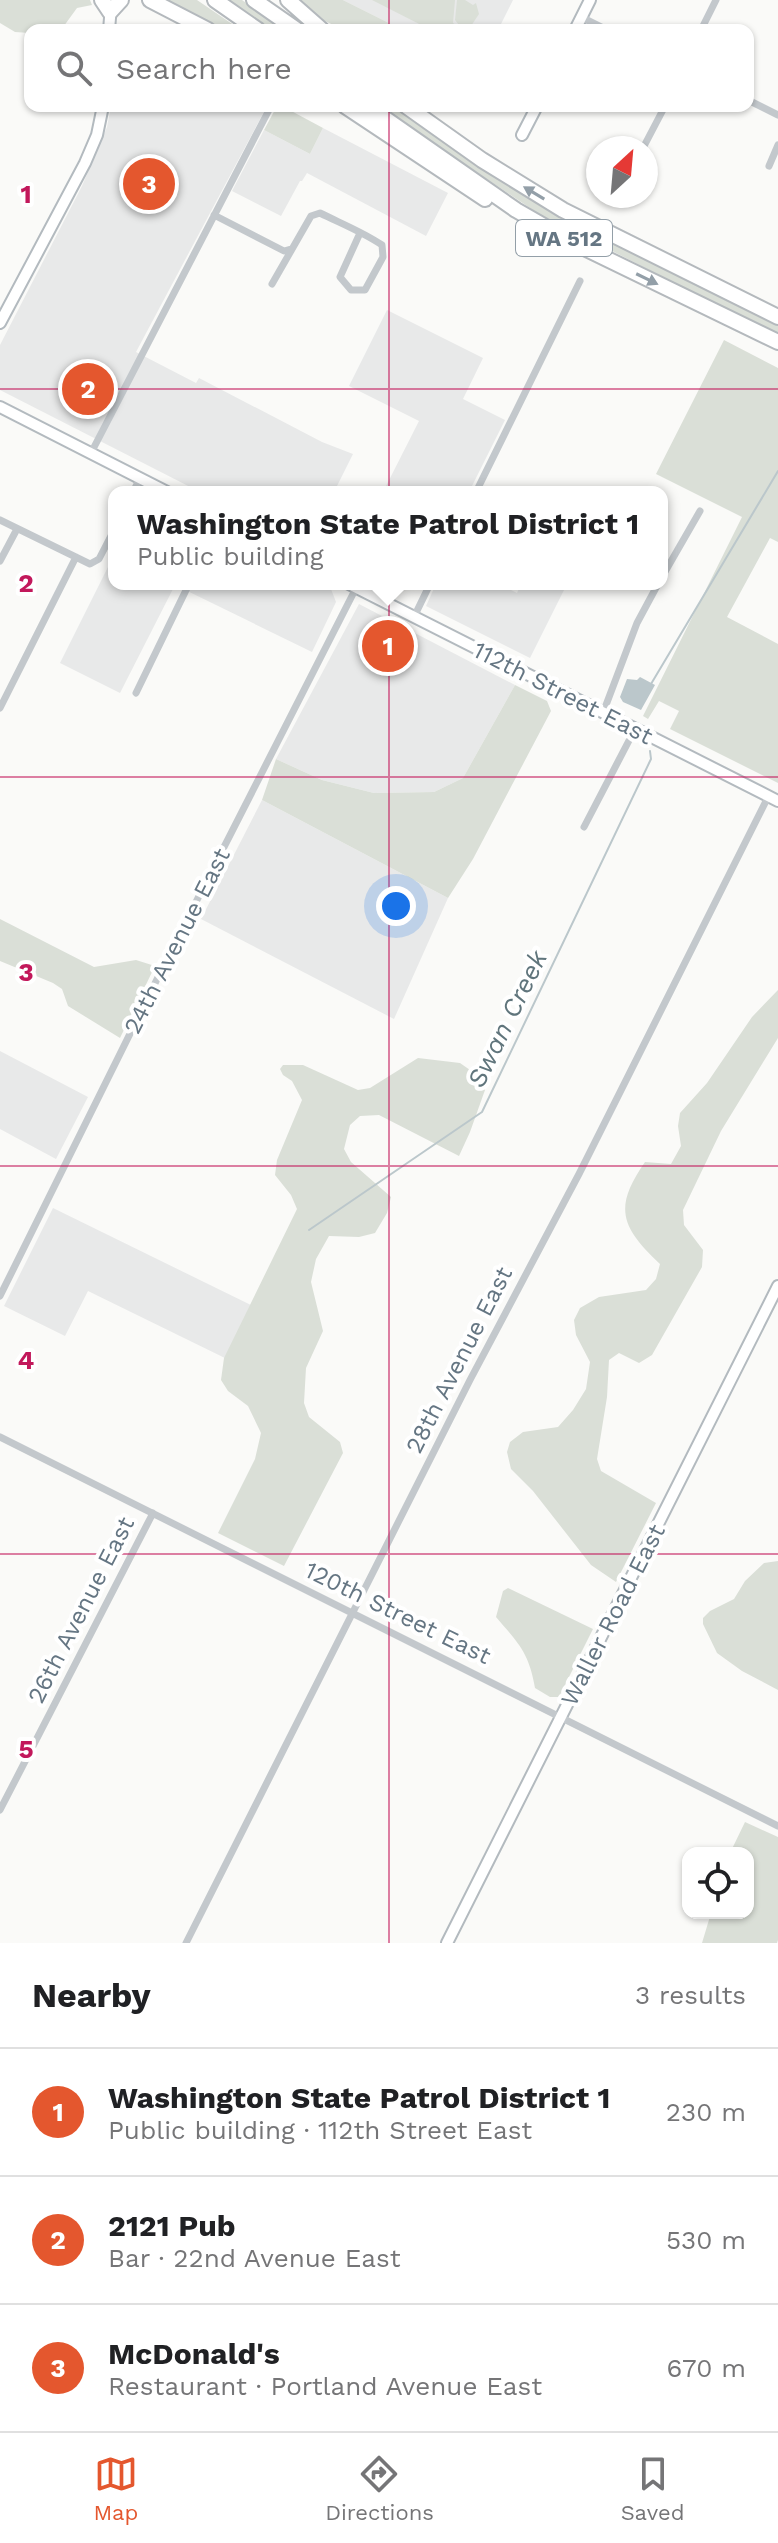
<!DOCTYPE html>
<meta charset="utf-8">
<style>
:root{--surface:#fff;--page:#f2f2f2;--text:#202124;--muted:#757577;--line:#e0e0e0;--accent:#e4572e}
body{margin:0;font-family:"Work Sans",sans-serif;background:var(--page);color:var(--text)}
.controls{position:absolute;right:24px;bottom:24px;display:grid;overflow:hidden;border-radius:16px;box-shadow:0 2px 6px #0004}
.controls button{width:72px;height:72px;display:grid;place-items:center;padding:0;border:0;border-bottom:2px solid var(--line);background:var(--surface);color:var(--text);font:40px sans-serif}
.compass{position:absolute;left:586px;top:136px;width:72px;height:72px;border-radius:50%;background:var(--surface);box-shadow:0 2px 6px #0004;rotate:26deg}
.you{position:absolute;left:396px;top:906px;width:28px;height:28px;margin:-20px;border:6px solid #fff;border-radius:50%;background:#1a73e8;box-shadow:0 0 0 12px #1a73e833}
.badge{display:grid;place-items:center;width:52px;height:52px;border-radius:50%;background:var(--accent);color:#fff;font-size:26px;font-weight:700}
.pin{position:absolute;translate:-50% -50%;border:4px solid #fff;box-shadow:0 2px 8px #0006}
.popup{position:absolute;left:108px;top:486px;width:560px;height:104px;box-sizing:border-box;display:grid;place-content:center;border-radius:16px;background:var(--surface);filter:drop-shadow(0 2px 6px #0005);font-size:26px;white-space:nowrap;color:var(--muted)}
.popup b{font-size:30px;color:var(--text)}
.popup::after{content:'';position:absolute;left:50%;top:100%;margin-left:-16px;border:16px solid transparent;border-top-color:var(--surface)}
.list{margin:0;padding:0;list-style:none}
h2{display:flex;justify-content:space-between;align-items:center;height:104px;margin:0;padding:0 32px;font-size:34px}
h2 small{font-size:26px;font-weight:400;color:var(--muted)}
.list li{display:grid;grid-template-columns:52px 1fr auto;gap:24px;align-items:center;box-sizing:border-box;height:128px;padding:0 32px;border-top:2px solid var(--line)}
.list b{display:block;font-size:30px;white-space:nowrap}
.list p{margin:0;font-size:26px;white-space:nowrap;color:var(--muted)}
.list em{font-size:26px;font-style:normal;color:var(--muted)}
.icon{flex:none;width:44px;height:44px;fill:none;stroke:currentColor;stroke-width:2;stroke-linecap:round;stroke-linejoin:round}
.map{position:relative;flex:none;width:778px;height:1943px;overflow:hidden}
.search{position:absolute;background:var(--surface);box-shadow:0 2px 6px #0004;left:24px;right:24px;top:24px;height:88px;display:flex;align-items:center;gap:20px;box-sizing:border-box;padding:0 28px;border-radius:16px;color:var(--muted);font-size:30px}
.sheet{height:488px;background:var(--surface)}
nav{display:flex;justify-content:space-around;align-items:center;box-sizing:border-box;height:112px;border-top:2px solid var(--line);background:var(--surface);font-size:22px;color:var(--muted)}
nav a{display:grid;justify-items:center;gap:4px}
nav .on{color:var(--accent)}
.map>svg:first-child{display:block}
.built{fill:#e8e9e9}
.green{fill:#dadfd7}
.water{fill:#bbc7cb}
.lines{fill:none;stroke-linecap:round;stroke-linejoin:round}
.stream{stroke:#bbc7cb;stroke-width:2}
.secondary-casing{stroke:#b3babf;stroke-width:14}
.highway-casing{stroke:#b4b9bd;stroke-width:18}
.street{stroke:#c3c8cc;stroke-width:7}
.secondary{stroke:#fff;stroke-width:10}
.highway{stroke:#fff;stroke-width:14}
.oneway{fill:#939fa8}
.grid{fill:none;stroke:#c2185b;stroke-width:2;stroke-opacity:0.55}
.labels{text-anchor:middle;dominant-baseline:central;stroke-width:8;stroke-linejoin:round;paint-order:stroke}
.shield{fill:#fff;stroke:#939fa8;stroke-width:2}
.shield-label{font-size:22px;font-weight:bold;fill:#657683}
.street-label{font-size:24px;fill:#657683;stroke:#fff}
.water-label{font-size:26px;font-style:italic;fill:#60757c;stroke:#fff}
.grid-label{font-size:26px;text-anchor:middle;font-weight:bold;fill:#c2185b;stroke:#fff;stroke-width:8;stroke-linejoin:round;paint-order:stroke}
</style>
<div class="map">
<svg width="778" height="1943" viewBox="0 0 778 1943">
<rect width="100%" height="100%" fill="#fafaf8"/>
<path class="built" d="M343 0H513L498 30H403Z
M111 106H267L136 352 196 383 199 378 322 442 353 454 334 492H200L0 390V345L82 186 107 127Z
M323 128 448 193 426 236 307 173 302 181H300L281 216 232 191 264 130 310 154Z
M387 310 483 358 463 399 505 420 469 492H383L419 421 349 386Z
M114 555V584H322L331 589 336 602 312 652 175 585 120 693 60 663Z
M436 584H499L517 593 521 584H567L530 658 426 606Z
M359 604 515 685 463 778 434 792 374 793 322 780 276 759Z
M262 800 448 898 394 1019 201 919Z
M0 1051 88 1097 56 1159 0 1129Z
M53 1208 257 1308 231 1361 88 1291 65 1336 4 1306Z"/>
<path class="green" d="M0 0H90L92 5 77 8 61 30H30V33L15 32 0 23Z
M161 0H197L241 30H221Z
M225 0H242L285 30H269Z
M297 0H343L403 30C351 30 339 37 297 0Z
M372 0H455L453 23 463 30H431Z
M457 0H465L473 5 476 3 479 14 471 26 459 25 455 20Z
M277 106H282L323 128 310 154 264 130Z
M378 106H393L500 180 577 226 778 325V335L539 214Z
M724 340 778 368V542L770 538 727 617 778 644V783L670 729 679 711 659 701 648 719 643 716 742 517 656 474Z
M515 685 547 701 551 711 473 859 448 898 262 800 276 759 322 780 374 793 434 792 463 778Z
M0 919 94 967 136 960 155 966 120 1038 68 1006 62 989 53 983 0 961Z
M778 990V1038L721 1131 683 1210 684 1225 703 1250 702 1267 652 1355 639 1363 619 1353 609 1360 607 1397 597 1459 601 1471 656 1503 616 1582 591 1565 533 1491 511 1469 507 1452 510 1442 523 1432 558 1427 573 1410 586 1389 590 1362 576 1335 574 1320 580 1308 599 1297 646 1290 656 1279 660 1264C621 1227 613 1208 645 1162L671 1164 681 1146 678 1126 680 1113 707 1083 752 1017Z
M418 1058 460 1063 480 1077 485 1090 470 1132 459 1156 379 1115 360 1116 350 1125 344 1149 351 1162 391 1197 387 1213 375 1233 359 1237 329 1236 316 1259 311 1282 323 1331 306 1368 304 1403 309 1417 340 1442 343 1453 284 1566 218 1533 255 1459 261 1433 248 1406 228 1391 221 1380 224 1358 297 1209 291 1195 275 1175 277 1160 302 1100 292 1081 283 1075 280 1069 283 1065H303L358 1090 370 1088Z
M778 1561V1690L742 1671 717 1653 703 1624V1618L710 1611 734 1599 745 1581 764 1563Z
M508 1588 593 1629 559 1697H550L535 1688C529 1652 518 1643 496 1617L503 1591Z
M745 1822 778 1837V1940L777 1943H702L711 1913H748V1853H730Z"/>
<path class="water" d="M640 677 655 685 641 710 623 702 620 697 627 679 637 680Z"/>
<g class="lines">
<path class="stream" d="M651 684 778 471
M309 1230 482 1112 651 759 650 751"/>
<g class="secondary-casing">
<path id="secondary" d="M109 30 111 6
M575 30 590 0
M522 135 537 106
M0 323 85 163 97 135 103 106
M0 407 167 492
M349 584 778 801
M447 1943 778 1286"/>
</g>
<g class="highway-casing">
<path id="highway" d="M102 0 110 12 121 0
M150 0 208 30
M215 0 258 30
M254 0 297 30
M288 0 322 30
M345 106 485 199
M367 106 516 210 570 241 778 342
M406 106 482 160 563 210 778 317"/>
</g>
<path class="street" d="M581 17 607 30
M701 30 716 0
M748 100 778 115
M643 148 665 106
M769 166 778 145
M214 215 284 251 291 249
M272 284 311 216 320 213C340 223 363 232 382 245L383 257 365 290H351L340 277 360 233
M91 453 271 106
M133 492 140 478
M476 492 580 281
M0 520 90 564 99 559 114 530
M0 561 17 529
M662 577 700 511
M414 617 430 584
M136 693 189 584
M0 708 76 557
M603 713 637 623 658 584
M584 827 635 729
M0 1296 171 951 356 588
M0 1437 778 1826
M0 1810 153 1513
M186 1943 470 1380 579 1174 768 797"/>
<use href="#secondary" class="secondary"/>
<use href="#highway" class="highway"/>
</g>
<defs><path id="oneway-solid" d="M-6-.8H1V-3.2L6.5 0L1 3.2V.8H-6Z" transform="scale(2)"/></defs>
<g class="oneway">
<use href="#oneway-solid" transform="translate(534 193) rotate(-149)"/>
<use href="#oneway-solid" transform="translate(647 279) rotate(26)"/>
</g>
<path class="grid" d="M389 0V30M389 106V1943M0 389H778M0 777H778M0 1166H778M0 1554H778"/>
<g class="labels">
<rect class="shield" x="516" y="220" width="96" height="36" rx="6"/>
<g class="shield-label">
<text x="564" y="238">WA 512</text>
</g>
<g class="street-label">
<text transform="translate(563 693) rotate(27)">112th Street East</text>
<text transform="translate(177 941) rotate(-63)">24th Avenue East</text>
<text transform="translate(459 1360) rotate(-63)">28th Avenue East</text>
<text transform="translate(81 1610) rotate(-63)">26th Avenue East</text>
<text transform="translate(398 1613) rotate(26)">120th Street East</text>
<text transform="translate(613 1615) rotate(-63)">Waller Road East</text>
</g>
<g class="water-label">
<text transform="translate(507 1019) rotate(-64)">Swan Creek</text>
</g>
</g>
<g class="grid-label">
<text x="26" y="203">1</text>
<text x="26" y="592">2</text>
<text x="26" y="981">3</text>
<text x="26" y="1369">4</text>
<text x="26" y="1758">5</text>
</g>
</svg>
<div class="controls">
<button><svg class="icon" aria-label="locate" viewBox="0 0 24 24"><circle cx="12" cy="12" r="6"/><path d="M12 2v4M12 18v4M2 12h4M18 12h4"/></svg></button>
</div>
<svg class="compass" viewBox="-18 -18 36 36"><path d="M0-13l5 13h-10z" fill="#e53935"/><path d="M0 13l5-13h-10z" fill="#757577"/></svg>
<div class="you"></div>
<div class="pin badge" style="left:388px;top:646px">1</div>
<div class="popup"><b>Washington State Patrol District 1</b>Public building</div>
<div class="pin badge" style="left:88px;top:389px">2</div>
<div class="pin badge" style="left:149px;top:184px">3</div>
<div class="search"><svg class="icon" aria-label="search" viewBox="0 0 24 24"><circle cx="10" cy="10" r="6"/><path d="M15 15l6 6"/></svg>Search here</div>
</div>
<section class="sheet">
<h2>Nearby<small>3 results</small></h2>
<ul class="list">
<li><span class="badge">1</span><div><b>Washington State Patrol District 1</b><p>Public building · 112th Street East</p></div><em>230 m</em></li>
<li><span class="badge">2</span><div><b>2121 Pub</b><p>Bar · 22nd Avenue East</p></div><em>530 m</em></li>
<li><span class="badge">3</span><div><b>McDonald's</b><p>Restaurant · Portland Avenue East</p></div><em>670 m</em></li>
</ul>
</section>
<nav>
<a class="on"><svg class="icon" aria-label="map" viewBox="0 0 24 24"><path d="M3 6l6-2 6 2 6-2v14l-6 2-6-2-6 2zM9 4v14M15 6v14"/></svg>Map</a>
<a><svg class="icon" aria-label="directions" viewBox="0 0 24 24"><path d="M12 3l9 9-9 9-9-9zM9 14v-3h6M13 9l2 2-2 2"/></svg>Directions</a>
<a><svg class="icon" aria-label="saved" viewBox="0 0 24 24"><path d="M7 4h10v16l-5-4-5 4z"/></svg>Saved</a>
</nav>
